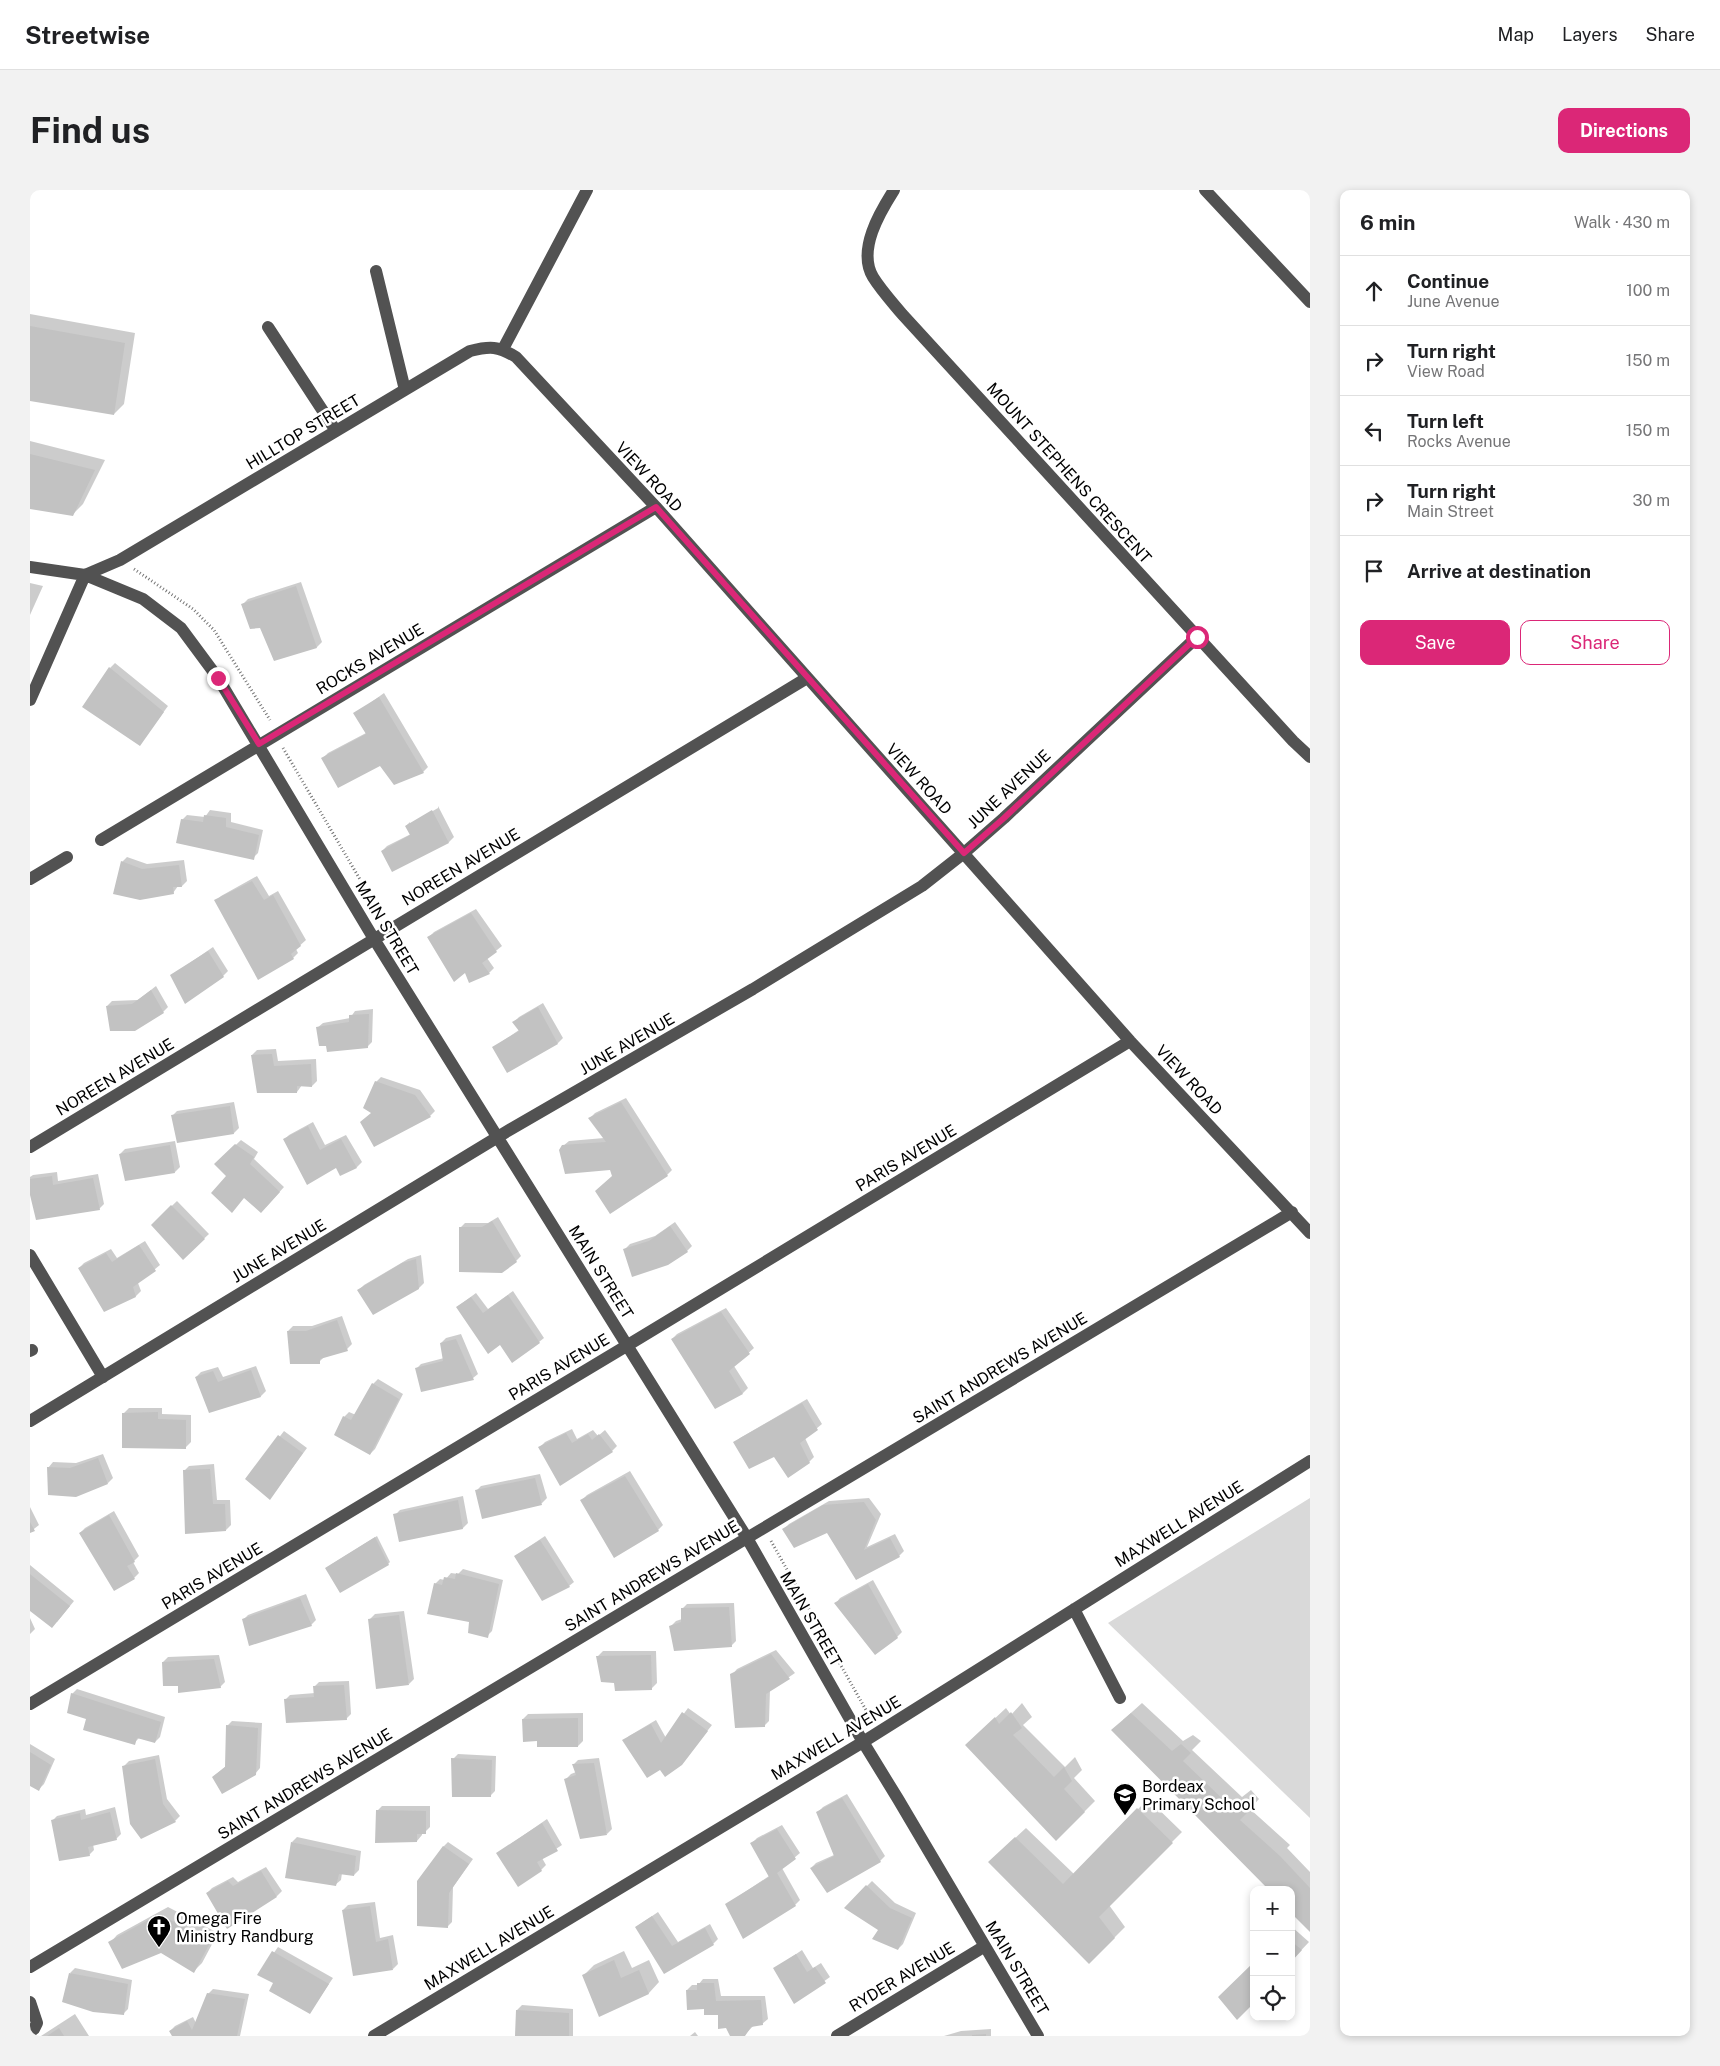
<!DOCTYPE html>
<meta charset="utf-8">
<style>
:root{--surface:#fff;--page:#f2f2f2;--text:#202124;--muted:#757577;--line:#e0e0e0;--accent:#db2777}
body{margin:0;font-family:"Public Sans",sans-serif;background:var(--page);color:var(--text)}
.controls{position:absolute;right:15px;bottom:15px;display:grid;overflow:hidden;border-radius:10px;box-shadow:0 2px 8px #0003}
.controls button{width:45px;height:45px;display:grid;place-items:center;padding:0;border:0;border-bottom:1px solid var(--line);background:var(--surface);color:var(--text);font:25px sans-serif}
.stop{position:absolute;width:15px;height:15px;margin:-11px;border:4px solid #db2777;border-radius:50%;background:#fff}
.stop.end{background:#db2777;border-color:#fff;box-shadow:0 1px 5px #0008}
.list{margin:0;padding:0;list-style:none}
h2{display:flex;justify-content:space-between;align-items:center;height:65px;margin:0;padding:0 20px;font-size:21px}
h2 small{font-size:16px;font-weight:400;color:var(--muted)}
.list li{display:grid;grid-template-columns:32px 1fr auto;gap:15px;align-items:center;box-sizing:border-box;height:70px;padding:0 20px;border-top:1px solid var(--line)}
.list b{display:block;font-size:19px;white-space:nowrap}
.list p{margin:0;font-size:16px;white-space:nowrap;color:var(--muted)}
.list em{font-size:16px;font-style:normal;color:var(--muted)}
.actions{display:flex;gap:10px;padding:15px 20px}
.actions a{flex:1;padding:11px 0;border:1px solid var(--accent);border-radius:10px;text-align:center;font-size:18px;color:var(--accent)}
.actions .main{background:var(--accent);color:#fff}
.icon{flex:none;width:28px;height:28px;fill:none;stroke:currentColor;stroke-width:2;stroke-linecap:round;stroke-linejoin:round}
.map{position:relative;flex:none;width:1280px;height:1846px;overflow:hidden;border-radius:10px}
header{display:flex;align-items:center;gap:30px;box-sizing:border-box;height:70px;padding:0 25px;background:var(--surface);border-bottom:1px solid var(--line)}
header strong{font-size:24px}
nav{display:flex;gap:28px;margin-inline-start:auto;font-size:18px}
.intro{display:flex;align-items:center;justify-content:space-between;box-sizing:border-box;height:120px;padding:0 30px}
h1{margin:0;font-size:35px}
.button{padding:12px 22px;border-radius:10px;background:var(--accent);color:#fff;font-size:18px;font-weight:700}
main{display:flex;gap:30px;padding:0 30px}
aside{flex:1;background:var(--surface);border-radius:10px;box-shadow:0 2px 8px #0003}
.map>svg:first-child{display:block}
.green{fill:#d9d9d9}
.shadow{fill:#0003}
.building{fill:#c2c2c2}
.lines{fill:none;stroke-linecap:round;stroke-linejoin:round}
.path{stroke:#747474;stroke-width:3;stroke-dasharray:1 2.5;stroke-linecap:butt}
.minor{stroke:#525252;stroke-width:12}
.route{stroke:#db2777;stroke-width:6}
.labels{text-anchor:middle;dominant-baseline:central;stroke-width:5;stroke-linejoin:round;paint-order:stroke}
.street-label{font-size:16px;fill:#000;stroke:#fff}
.poi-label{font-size:16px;fill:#000;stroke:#fff;text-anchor:start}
</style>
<header>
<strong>Streetwise</strong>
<nav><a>Map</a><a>Layers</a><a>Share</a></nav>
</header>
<div class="intro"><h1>Find us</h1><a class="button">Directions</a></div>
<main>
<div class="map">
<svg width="1280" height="1846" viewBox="0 0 1280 1846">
<rect width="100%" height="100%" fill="#fff"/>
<path class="green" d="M1280 1308V1628L1078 1433Z"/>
<path class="shadow" d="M0 124 105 143 94 214 84 224 0 210Z
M0 251 75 270 53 314 42 325 0 318Z
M271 392 292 452 287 457 244 470 231 437 213 414 218 409Z
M0 393 13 396 0 425Z
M85 473 138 516 110 554 80 478Z
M354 503 398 577 393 582 293 568 298 563 336 543 325 524Z
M408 616 424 647 419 652 363 680 352 661 357 656 381 644 376 636 380 632V634L408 618Z
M180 620 201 623V632L233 640 228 663 223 668 152 630 157 625 175 627Z
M97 667 117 674 154 670 157 691 152 696H148L143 703 92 672Z
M227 686 239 706 248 701 276 750 266 759 268 763 263 768 186 711 191 706Z
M446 719 472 756 457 768 464 778 459 783 440 791 436 781 399 747 404 742Z
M183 757 198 781 193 786H141Z
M126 796 138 817 133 822 77 816 82 811 108 810Z
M513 813 533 848 528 853 478 881 464 857 489 840 484 832 489 827Z
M343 819 342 852 337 857 297 855 287 838 293 833 320 828 325 821Z
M246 859 248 871 286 869 287 891 282 896 272 895 267 902 222 865 227 860Z
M351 887 390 900 405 921 400 926 342 923 346 892Z
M596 908 642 980 637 985 583 986 581 978 533 956 539 951 574 948 560 928 565 923Z
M204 912 209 938 204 943 142 926 147 921Z
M283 932 295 955 316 945 332 972 327 977 311 984 307 977 254 950 259 945Z
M211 950 228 962 224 969 254 997 236 1017 198 986 186 974Z
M145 951 150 977 145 982 90 964 95 959Z
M27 982 28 991 68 984 74 1014 69 1019 0 999V987L3 985Z
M147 1011 179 1044 153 1068 122 1035Z
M468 1027 491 1066 486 1071 430 1038 435 1033H458Z
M645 1032 662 1056 657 1061 595 1059 600 1054 625 1046Z
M115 1051 130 1075 108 1093 111 1101 106 1106 75 1120 49 1078 54 1073 81 1059 87 1068Z
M391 1065 394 1093 389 1098 329 1100 334 1095 378 1069Z
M483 1101 514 1148 509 1152 471 1154 427 1117 446 1103 458 1119Z
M696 1118 724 1158 704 1176 718 1198 713 1203 686 1217 642 1149 647 1144Z
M312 1126 322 1154 317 1159 294 1167 289 1172 258 1141 263 1136H282Z
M431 1144 448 1184 443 1188 386 1179 391 1174 414 1168 411 1153 416 1148Z
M226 1176 236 1201 231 1206 180 1222 166 1187 171 1182 188 1177 193 1187Z
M348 1189 373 1204 345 1259 340 1264 314 1227 319 1222 326 1225 343 1194Z
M777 1209 792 1234 775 1248 784 1267 779 1272 744 1265 705 1253 710 1248Z
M99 1218H132V1224L161 1225V1252L156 1257 94 1223Z
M542 1239 547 1249 563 1240 568 1246 575 1240 587 1256 582 1261 510 1257 515 1252Z
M254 1241 277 1258 244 1303 217 1289Z
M73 1264 83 1288 78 1293 18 1278 23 1272 46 1273Z
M184 1274 187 1310H200L201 1335 196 1340 154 1281 159 1276Z
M600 1281 633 1335 628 1340 552 1310 557 1305Z
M510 1284 517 1308 512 1313 453 1327 446 1301 451 1296Z
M433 1306 438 1333 433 1338 370 1351 365 1325 370 1320Z
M839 1308 851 1324 837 1357 865 1344 874 1361 869 1366 827 1389 797 1342 754 1339 759 1334 799 1311Z
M0 1317 9 1335 0 1342Z
M84 1321 109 1366 103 1372 109 1383 104 1388 50 1343 55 1338Z
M347 1346 360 1372 358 1374 299 1376Z
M515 1346 544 1392 539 1396 485 1366Z
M0 1375 44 1411 27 1432 0 1420Z
M433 1379 473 1390 462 1441 457 1446 440 1431 405 1394 410 1389 415 1390 421 1383 428 1384Z
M843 1390 872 1442 867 1447 806 1413 810 1408Z
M276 1404 286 1430 281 1435 213 1430 218 1425Z
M704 1413 706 1451 701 1456 641 1436 646 1431 652 1429V1419L657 1414Z
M374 1421 384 1489 379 1494 340 1429 345 1424Z
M0 1428 5 1439 0 1444Z
M746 1460 765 1483 740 1500 739 1531 734 1536 702 1485 707 1479Z
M573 1461H626L627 1493 622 1498 585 1492 568 1466Z
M189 1465 195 1492 190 1497 149 1495 133 1472 138 1467Z
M319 1491 321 1524 316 1529 255 1510 260 1505 285 1503 284 1497 289 1492Z
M47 1499 135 1527 130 1547 125 1552 109 1548 104 1553 58 1528 42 1504Z
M992 1513 1002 1527 993 1535 1035 1577 1045 1567 1052 1580 1044 1588 1065 1611 1026 1650 947 1545 976 1518 981 1525Z
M1112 1513 1153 1551 1163 1545 1171 1551 1162 1560 1212 1607 1221 1600 1229 1609 1220 1619 1260 1655 1257 1658 1280 1682V1740L1261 1700 1093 1530Z
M658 1518 682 1535 651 1574 630 1578 594 1551 599 1546 626 1530 636 1548Z
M553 1523V1551L548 1556 508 1550 493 1529 498 1524Z
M202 1531 232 1533 230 1578 225 1584 183 1587 196 1576 197 1536Z
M0 1554 25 1569 14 1594 9 1599 0 1595Z
M428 1564 466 1566 465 1601 460 1606 423 1569Z
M129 1565 137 1609 150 1626 145 1631 94 1576 99 1571Z
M569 1568 582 1639 577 1644 536 1589 541 1584 546 1582 543 1575 548 1570Z
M817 1604 855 1666 850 1671 781 1678 786 1673 804 1665 788 1622 793 1617Z
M1118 1609 1152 1642 1079 1715 1095 1737 1059 1773 970 1662 996 1638 1044 1684Z
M352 1616H400V1637L395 1642H392V1645L387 1651 347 1621Z
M85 1617 91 1644 86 1649 63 1654 64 1660 59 1665 22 1631 27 1626 55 1619 56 1625Z
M517 1629 532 1655 512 1668 516 1675 511 1680 468 1663Z
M752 1635 770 1663 752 1678 770 1710 765 1715 697 1714 739 1686 722 1653 727 1648Z
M267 1647 331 1661 329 1680 324 1685 312 1683 311 1690 305 1695 262 1652Z
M418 1652 443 1669 423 1697 422 1732 417 1737 413 1657Z
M236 1677 252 1701 247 1706 177 1703 182 1698 203 1687 208 1692Z
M842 1691 865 1713 886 1723 873 1754 868 1759 850 1740 815 1718Z
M345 1712 350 1748 363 1745 368 1774 363 1779 313 1720 318 1715Z
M138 1717 188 1743 172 1773 164 1781 131 1762 80 1753 87 1745Z
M628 1722 648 1752 680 1734 688 1749 683 1754 635 1782 606 1737Z
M1261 1736 1279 1752 1261 1771Z
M248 1757 303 1788 280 1822 245 1793 229 1784Z
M772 1760 783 1778 791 1773 800 1787 765 1812 744 1779Z
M594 1761 602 1778 619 1770 629 1792 619 1803 570 1825 554 1785 564 1775Z
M45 1778 102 1790 98 1819 93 1824 40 1783Z
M673 1789H688L691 1806H735L738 1829 732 1834 723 1836 714 1846H702L690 1824 675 1818 657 1800 662 1795H668Z
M183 1799 219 1804 210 1846H143L140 1841 145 1836 163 1827 166 1833 178 1804Z
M492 1815 543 1819V1846H486L487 1820Z
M45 1824 59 1846H11Z
M961 1839V1846H914L931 1841Z
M665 1842 668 1846H660Z"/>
<path class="building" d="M0 136 95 153 84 225 0 211Z
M0 264 65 280 43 326 0 319Z
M266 396 287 458 244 471 230 438 220 439 211 414Z
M79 477 134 522 110 556 52 517Z
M349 507 394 583 364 595 350 576 308 598 291 568 336 544 323 523Z
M402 620 419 653 362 682 351 661 380 645 375 636Z
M174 625 196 628V637L229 645 224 670 146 653 151 629 173 632Z
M91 671 112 679 149 675 152 697H143L144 704 110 710 83 704Z
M222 691 234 710 243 705 271 756 261 764 264 769 228 790 184 710Z
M441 723 467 762 452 773 460 784 439 793 435 783 424 792 397 747Z
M178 761 194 787 155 814 140 785Z
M121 800 134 823 105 841H80L76 816 102 814Z
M508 817 528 854 477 883 462 857 489 841 482 832Z
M339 824 338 858 297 862 296 856H289L286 837 319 832V825Z
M242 864 244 876 281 874 282 897 267 896V903H227L221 865Z
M345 891 385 905 401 927 344 957 330 932 341 923 333 918Z
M591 912 638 986 580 1024 565 1001 582 986 580 980 535 984 529 960 532 955 576 952 558 928Z
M200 916 204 944 147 953 141 925Z
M278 936 290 960 311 949 327 978 310 986 306 978 277 995 253 949Z
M205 954 224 967 220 974 250 1002 231 1023 214 1008 202 1023 181 1003 196 986 184 974Z
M140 955 145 983 95 991 89 964Z
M22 986 23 995 63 988 70 1020 6 1030 0 1005V989Z
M141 1015 175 1049 153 1070 121 1035Z
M462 1031 487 1072 472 1083 429 1082V1037H452Z
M640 1036 658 1062 638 1075 602 1087 593 1059 619 1051Z
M109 1055 126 1081 103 1097 106 1107 74 1122 48 1078 76 1063 82 1072Z
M386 1069 389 1099 343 1125 327 1100 372 1073Z
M478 1105 510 1153 482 1173 470 1155 458 1164 426 1117 441 1107 453 1123Z
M691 1122 720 1164 699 1181 713 1204 685 1219 641 1149Z
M307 1130 318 1161 290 1169V1174H260L257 1141H276Z
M426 1149 444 1190 391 1202 385 1178 413 1171 410 1153Z
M221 1180 231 1207 179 1223 165 1187 183 1181 188 1192Z
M342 1193 369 1209 340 1265 304 1245 313 1226 321 1230Z
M772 1213 788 1240 770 1253 780 1273 758 1288 744 1267 719 1279 703 1252Z
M128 1222V1229L156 1230V1259L92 1258V1223Z
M536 1243 542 1253 558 1244 562 1250 569 1244 583 1262 530 1296 508 1257Z
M248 1245 273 1263 240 1310 215 1289Z
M68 1268 78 1294 46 1307 18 1305 17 1277 40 1278Z
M180 1279 183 1314H195L196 1341 155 1344 153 1280Z
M595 1286 629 1341 584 1368 550 1310Z
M505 1288 512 1315 452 1329 445 1300Z
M428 1310 433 1339 369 1352 363 1324Z
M834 1312 846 1330 834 1360 860 1348 870 1367 826 1390 797 1343 764 1358 752 1339 793 1315Z
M79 1325 105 1372 97 1376 105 1389 84 1401 49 1343Z
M0 1332 5 1341 0 1343Z
M345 1347 359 1375 310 1403 295 1378Z
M510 1350 540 1397 512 1411 484 1366Z
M426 1383 469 1394 458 1448 438 1443 439 1432 397 1424 404 1393 412 1395 414 1387 425 1389Z
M0 1384 40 1416 22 1438 0 1421Z
M838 1394 868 1448 845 1465 804 1413Z
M270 1408 282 1436 219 1456 212 1429Z
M699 1417 702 1457 644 1461 639 1436 651 1432V1418Z
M369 1425 379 1495 346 1499 338 1429Z
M741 1464 760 1489 736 1504 735 1537 705 1538 700 1484Z
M621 1465 622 1500 585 1501 584 1493 571 1492 566 1466Z
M184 1469 191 1498 148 1503V1496H133L132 1472Z
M314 1495 317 1530 256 1533 254 1509 284 1507 283 1496Z
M41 1503 131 1532 125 1553 107 1548 105 1555 53 1540 56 1529 37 1523Z
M652 1522 678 1541 652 1575 635 1587 630 1580 617 1588 592 1550 621 1534 631 1553Z
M981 1522 992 1538 983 1545 1024 1587 1034 1577 1042 1591 1034 1599 1055 1622 1026 1651 935 1555 965 1527 969 1534Z
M1101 1523 1142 1561 1151 1554 1161 1563 1153 1571 1201 1617 1210 1609 1220 1620 1210 1630 1250 1666 1280 1698V1742L1261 1723V1700H1239L1081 1540Z
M548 1528V1557H507V1551L493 1552 492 1529Z
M196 1535 228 1538 226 1585 192 1604 182 1587 195 1577Z
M0 1562 21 1575 9 1601 0 1596Z
M421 1568 462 1570 461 1607H422Z
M125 1569 133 1614 146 1632 111 1649 100 1634 92 1576Z
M564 1573 577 1645 550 1649 534 1589 546 1585 542 1574Z
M812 1608 851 1672 797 1703 780 1678 804 1666 786 1622Z
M1107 1618 1143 1653 1069 1727 1085 1748 1059 1774 958 1672 985 1647 1033 1694Z
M346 1620 396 1621V1644H387V1652L345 1653Z
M80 1622 87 1650 58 1657 60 1666 29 1671 21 1630 50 1623 51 1630Z
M512 1633 528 1661 507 1672 512 1681 488 1697 466 1663Z
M747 1639 766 1669 747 1683 766 1716 713 1749 695 1714 739 1687 720 1653Z
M261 1652 326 1666 324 1686 309 1684 306 1696 255 1688Z
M413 1656 439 1674 419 1703 418 1738 387 1736V1691Z
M231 1681 247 1707 197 1739 176 1703 198 1691 203 1696Z
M836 1695 860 1718 882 1728 868 1760 842 1749 848 1740 814 1718Z
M340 1716 346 1752 358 1749 363 1780 323 1786 312 1720Z
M129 1724 181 1751 164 1783 131 1763 92 1779 78 1752Z
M622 1726 642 1756 675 1738 684 1755 634 1784 605 1737Z
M1261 1751 1272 1760 1261 1772Z
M242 1761 299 1794 280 1824 239 1801 243 1793 227 1785Z
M766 1764 777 1782 785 1777 796 1793 764 1814 743 1778Z
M584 1770 591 1788 609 1780 619 1804 569 1827 552 1785Z
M1224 1772V1813L1207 1830 1188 1807Z
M39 1783 98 1794 94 1825 63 1822 32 1812Z
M667 1793H684L686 1811 731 1810 733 1835 721 1837 715 1846H700L696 1838 688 1839V1825H674V1819L657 1820 656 1800H667Z
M177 1803 215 1809 207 1846H142L139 1841 157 1831 162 1840Z
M486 1820 539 1823V1846H485Z
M29 1838 34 1846H17Z
M956 1844V1846H942V1845Z"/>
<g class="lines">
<path class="path" d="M104 379 163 419 184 440 240 530
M253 558 352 727
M741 1351 841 1529"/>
<path class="minor" d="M864 0C850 22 827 60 843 87 851 100 862 112 872 124L1263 551 1280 567
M1175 0 1280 112
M346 81 375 200
M238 137 306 241
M473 159 557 0
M0 377 55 385 113 409 151 438 188 488 344 749 717 1348 833 1552 868 1609 1008 1846
M0 510 55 385 90 370 440 161C460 156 468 156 486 167L626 317 1100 851 1280 1043
M71 650 626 317
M0 689 37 667
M0 957 777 488
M0 1065 73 1187
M0 1161 2 1160
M0 1231 481 939 723 799 892 696 934 663 974 628 1167 447
M1044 1419 1090 1508
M0 1514 598 1155 1100 851
M0 1777 1262 1022
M0 1812 7 1833 4 1839 0 1842
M344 1846 833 1552 1280 1271
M807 1846 955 1756"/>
</g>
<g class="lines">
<path class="route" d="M188 488 229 554 626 317 934 663 974 628 1167 447"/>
</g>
<defs>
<g id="school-pin" transform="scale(1.25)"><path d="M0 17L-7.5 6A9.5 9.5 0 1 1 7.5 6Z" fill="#000" stroke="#fff"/><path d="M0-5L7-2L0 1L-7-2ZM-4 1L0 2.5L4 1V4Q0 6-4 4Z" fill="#fff"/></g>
<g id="church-pin" transform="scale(1.25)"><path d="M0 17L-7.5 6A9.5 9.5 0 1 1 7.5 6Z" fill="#000" stroke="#fff"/><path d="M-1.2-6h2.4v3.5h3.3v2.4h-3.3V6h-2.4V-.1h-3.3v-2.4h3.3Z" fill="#fff"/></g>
</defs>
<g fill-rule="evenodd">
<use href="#school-pin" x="1095" y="1605"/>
<use href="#church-pin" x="129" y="1737"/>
</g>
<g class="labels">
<g class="street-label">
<text transform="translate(273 242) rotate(-31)">HILLTOP STREET</text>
<text transform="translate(1039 283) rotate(48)">MOUNT STEPHENS CRESCENT</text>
<text transform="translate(619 287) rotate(47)">VIEW ROAD</text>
<text transform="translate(340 469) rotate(-31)">ROCKS AVENUE</text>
<text transform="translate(889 589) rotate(48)">VIEW ROAD</text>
<text transform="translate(979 599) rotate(-43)">JUNE AVENUE</text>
<text transform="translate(431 677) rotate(-31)">NOREEN AVENUE</text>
<text transform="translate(357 738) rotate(59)">MAIN STREET</text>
<text transform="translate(597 854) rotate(-30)">JUNE AVENUE</text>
<text transform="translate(85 887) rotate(-31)">NOREEN AVENUE</text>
<text transform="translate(1159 890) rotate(47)">VIEW ROAD</text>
<text transform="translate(876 968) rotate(-31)">PARIS AVENUE</text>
<text transform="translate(249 1061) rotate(-31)">JUNE AVENUE</text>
<text transform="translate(571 1082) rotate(58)">MAIN STREET</text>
<text transform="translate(529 1177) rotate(-31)">PARIS AVENUE</text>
<text transform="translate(970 1178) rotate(-31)">SAINT ANDREWS AVENUE</text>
<text transform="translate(1149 1334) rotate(-32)">MAXWELL AVENUE</text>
<text transform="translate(182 1386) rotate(-31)">PARIS AVENUE</text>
<text transform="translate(622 1386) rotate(-31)">SAINT ANDREWS AVENUE</text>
<text transform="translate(781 1429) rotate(60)">MAIN STREET</text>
<text transform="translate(806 1548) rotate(-31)">MAXWELL AVENUE</text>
<text transform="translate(275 1594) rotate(-31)">SAINT ANDREWS AVENUE</text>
<text transform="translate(459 1758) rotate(-31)">MAXWELL AVENUE</text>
<text transform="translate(987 1778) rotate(59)">MAIN STREET</text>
<text transform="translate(872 1787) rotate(-31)">RYDER AVENUE</text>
</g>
<g class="poi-label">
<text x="1112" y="1596">Bordeax<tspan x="1112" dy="18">Primary School</tspan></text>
<text x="146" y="1728">Omega Fire<tspan x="146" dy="18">Ministry Randburg</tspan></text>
</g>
</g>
</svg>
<div class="controls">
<button>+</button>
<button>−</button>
<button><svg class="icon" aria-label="locate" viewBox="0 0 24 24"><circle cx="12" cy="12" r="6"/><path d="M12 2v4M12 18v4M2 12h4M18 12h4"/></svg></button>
</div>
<div class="stop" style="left:1167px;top:447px"></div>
<div class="stop end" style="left:188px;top:488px"></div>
</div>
<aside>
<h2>6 min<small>Walk · 430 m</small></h2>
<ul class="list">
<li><svg class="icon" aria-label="ahead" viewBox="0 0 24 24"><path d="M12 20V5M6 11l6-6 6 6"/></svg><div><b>Continue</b><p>June Avenue</p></div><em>100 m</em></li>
<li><svg class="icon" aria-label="right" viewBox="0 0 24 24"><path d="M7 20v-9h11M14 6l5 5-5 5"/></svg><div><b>Turn right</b><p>View Road</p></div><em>150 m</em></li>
<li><svg class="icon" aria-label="left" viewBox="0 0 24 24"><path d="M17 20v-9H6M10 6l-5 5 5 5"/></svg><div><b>Turn left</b><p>Rocks Avenue</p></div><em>150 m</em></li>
<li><svg class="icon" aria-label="right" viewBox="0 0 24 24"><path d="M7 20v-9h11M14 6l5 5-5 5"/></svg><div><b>Turn right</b><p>Main Street</p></div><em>30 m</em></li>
<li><svg class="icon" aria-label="arrive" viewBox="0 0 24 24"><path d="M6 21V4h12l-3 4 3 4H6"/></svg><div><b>Arrive at destination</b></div></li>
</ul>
<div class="actions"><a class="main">Save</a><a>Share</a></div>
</aside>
</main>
